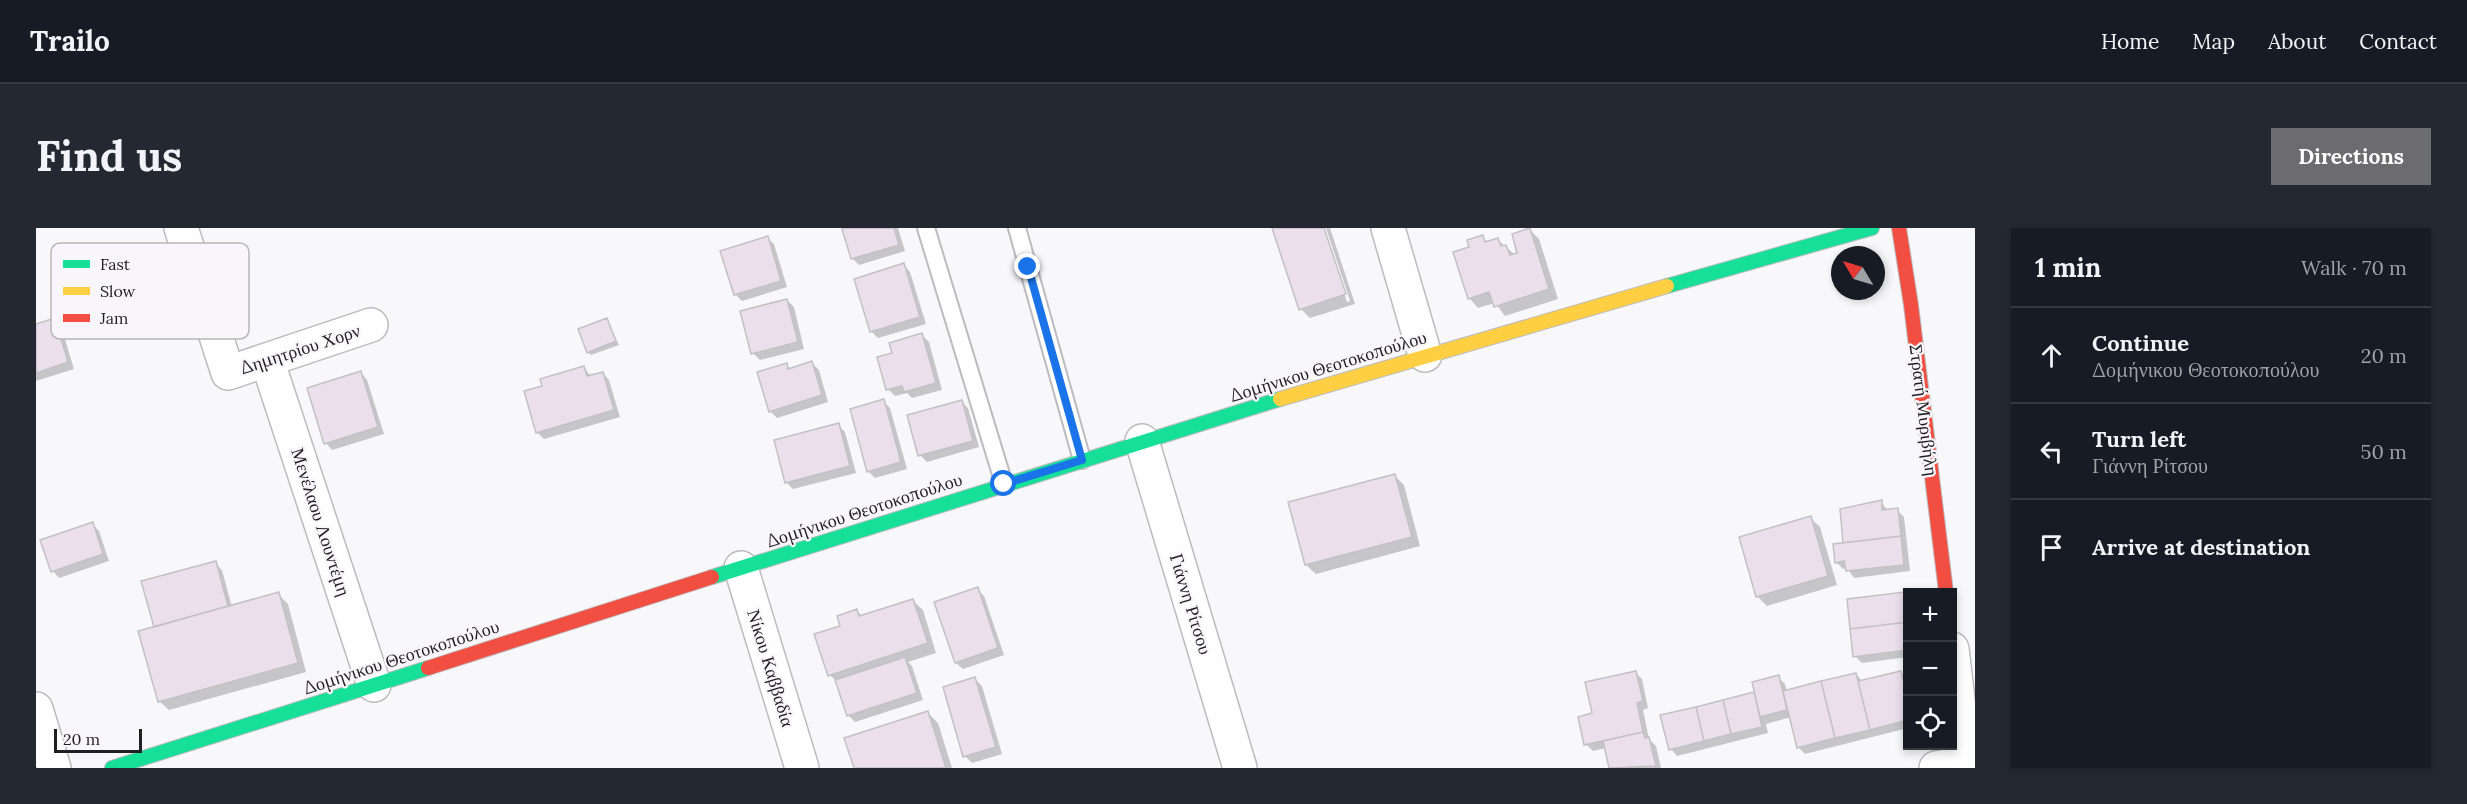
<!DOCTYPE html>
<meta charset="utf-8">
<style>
:root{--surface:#171b24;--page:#242831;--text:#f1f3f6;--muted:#9ea1a6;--line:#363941;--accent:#6c6b6d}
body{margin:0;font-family:Lora,serif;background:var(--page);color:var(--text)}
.controls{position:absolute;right:18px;bottom:18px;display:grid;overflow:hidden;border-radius:0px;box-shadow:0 3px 9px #0003}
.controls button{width:54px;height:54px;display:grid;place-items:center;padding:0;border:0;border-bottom:2px solid var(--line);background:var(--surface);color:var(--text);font:30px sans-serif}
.compass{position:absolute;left:1795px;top:18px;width:54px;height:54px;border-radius:50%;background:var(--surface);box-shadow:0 3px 9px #0003;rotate:308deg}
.scale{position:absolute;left:18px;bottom:15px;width:88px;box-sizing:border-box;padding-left:6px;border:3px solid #201f21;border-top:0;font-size:16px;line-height:21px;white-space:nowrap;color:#201f21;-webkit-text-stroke:4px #f8f6fa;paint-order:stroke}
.stop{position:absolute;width:18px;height:18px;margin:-14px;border:4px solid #1a73e8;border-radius:50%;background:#fff}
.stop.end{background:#1a73e8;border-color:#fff;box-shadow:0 2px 6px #0008}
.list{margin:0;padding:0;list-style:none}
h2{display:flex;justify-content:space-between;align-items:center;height:78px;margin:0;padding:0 24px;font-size:26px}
h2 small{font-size:20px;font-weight:400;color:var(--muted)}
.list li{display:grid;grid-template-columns:39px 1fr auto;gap:18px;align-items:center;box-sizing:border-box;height:96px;padding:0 24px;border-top:2px solid var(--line)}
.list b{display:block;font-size:22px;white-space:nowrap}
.list p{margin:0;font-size:20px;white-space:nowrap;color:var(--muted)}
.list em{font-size:20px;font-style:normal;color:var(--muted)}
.icon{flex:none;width:33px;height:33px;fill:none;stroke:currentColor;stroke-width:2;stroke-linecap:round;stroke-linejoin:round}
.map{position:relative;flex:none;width:1939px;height:540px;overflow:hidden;border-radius:0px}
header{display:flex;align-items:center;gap:36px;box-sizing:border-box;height:84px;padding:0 30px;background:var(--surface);border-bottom:2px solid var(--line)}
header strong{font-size:28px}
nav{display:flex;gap:33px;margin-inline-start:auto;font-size:21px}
.intro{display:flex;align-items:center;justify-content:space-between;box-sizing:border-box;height:144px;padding:0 36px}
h1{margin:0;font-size:42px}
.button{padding:15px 27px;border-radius:0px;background:var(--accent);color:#fff;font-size:21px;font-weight:700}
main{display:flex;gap:36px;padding:0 36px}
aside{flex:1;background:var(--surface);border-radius:0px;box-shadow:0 3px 9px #0003}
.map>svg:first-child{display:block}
.shadow{fill:#0003}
.building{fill:#eadfeb;stroke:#c3c1c3;stroke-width:1.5}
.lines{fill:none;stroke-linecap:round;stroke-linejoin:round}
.lane-casing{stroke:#bcbbbd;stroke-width:20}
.street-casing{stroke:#bcbbbd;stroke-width:36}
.fast-casing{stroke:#bcbbbd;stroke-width:16}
.slow-casing{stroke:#bcbbbd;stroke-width:16}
.jam-casing{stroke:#bcbbbd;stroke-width:16}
.lane{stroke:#fefefe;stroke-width:16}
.street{stroke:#fefefe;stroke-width:33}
.fast{stroke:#16e098;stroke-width:14}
.slow{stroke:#ffcf43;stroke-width:14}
.jam{stroke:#f24e42;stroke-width:14}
.route{stroke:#1a73e8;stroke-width:8}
.labels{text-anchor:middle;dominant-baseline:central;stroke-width:4.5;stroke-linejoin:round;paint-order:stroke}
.street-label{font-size:18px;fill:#201f21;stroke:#f8f6fa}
.key{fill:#f8f6fa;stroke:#b7b6b9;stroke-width:1.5}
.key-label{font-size:16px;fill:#201f21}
</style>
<header>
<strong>Trailo</strong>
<nav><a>Home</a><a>Map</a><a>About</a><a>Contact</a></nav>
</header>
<div class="intro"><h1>Find us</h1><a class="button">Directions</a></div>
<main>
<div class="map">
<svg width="1939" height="540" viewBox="0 0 1939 540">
<rect width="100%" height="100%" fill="#f8f7f9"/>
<path class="shadow" d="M814 0H862L869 23 823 37 816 30Z
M1238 0H1287L1311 74 1314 73 1290 0H1294L1319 76 1274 90 1265 81Z
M1493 1 1503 11 1522 71 1469 88 1459 75 1442 80 1433 70 1435 20 1446 8 1452 15 1462 12 1479 27 1483 26Z
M731 10 738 16 751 59 706 73 699 66Z
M868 37 874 44 890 96 842 110 835 103Z
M751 72 758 79 768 121 724 132 717 125Z
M18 92 25 98 38 141 0 153V97Z
M571 92 583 117 555 127 552 124Z
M886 107 893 114 906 162 876 170 871 165 859 168 852 161 857 126Z
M776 135 783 142 792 174 741 190 734 183 750 137 755 141Z
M548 139 555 149 567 145 573 152 584 189 508 211 501 204 508 159Z
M325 145 331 152 348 206 296 222 290 215Z
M847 173 854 180 871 241 839 250 832 243Z
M925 173 932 180 943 219 891 234 884 227Z
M802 197 809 204 820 245 757 261 750 254Z
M1358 247 1368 257 1384 318 1280 346 1270 337Z
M1845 274 1852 283 1861 282 1868 289 1874 343 1818 350 1811 340 1807 341 1800 334 1809 316Z
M1774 290 1784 299 1801 357 1731 378 1721 368Z
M56 296 63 303 73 333 23 350 17 343Z
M179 335 186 342 196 379 242 366 252 376 270 444 133 482 123 473 119 400Z
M941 361 948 368 968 427 927 441 920 435 900 375Z
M1868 365 1872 369V429L1826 435 1819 428Z
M877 373 887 382 900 425 872 434 876 438 887 472 819 494 812 487 802 455 794 447 806 399 821 383 827 389Z
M1599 444 1606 451 1612 480 1607 482 1613 511 1620 518 1625 540H1575L1570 520 1557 523 1550 516 1558 487Z
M1864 445 1872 453V500L1769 526 1762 519 1755 489 1730 496 1732 505 1641 528 1635 521 1626 488 1720 465 1742 449 1749 456 1751 464 1820 446 1827 454Z
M939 451 946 458 966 526 936 535 929 528Z
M892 485 902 495 916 540H819Z"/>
<path class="building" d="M809 0H858L863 17 815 31 806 1Z
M1236 0H1288L1310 66 1263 82Z
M1494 0 1513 61 1458 79 1453 64 1432 71 1417 24 1433 19 1431 12 1447 7 1449 14 1462 10 1465 18 1470 17 1474 27 1481 25 1476 6Z
M732 8 745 53 698 67 684 23Z
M868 35 884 89 834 104 818 51Z
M751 71 762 114 715 126 704 83Z
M19 90 32 134 0 145V96Z
M571 90 580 113 551 125 542 101Z
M886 105 900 155 868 164 866 158 850 162 841 129 856 125 853 115Z
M776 133 786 167 733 184 721 144 751 135 752 141Z
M548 138 551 148 567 144 578 182 500 205 488 163 506 158 504 151Z
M325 143 342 199 288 216 271 160Z
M848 171 865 234 831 244 814 181Z
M926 172 937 213 882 228 871 187Z
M803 195 814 238 749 255 738 212Z
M1359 246 1376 309 1269 337 1252 274Z
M1846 272V282L1862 280 1865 308 1807 315 1804 281Z
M1775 288 1792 348 1720 369 1703 309Z
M57 294 67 326 15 344 4 312Z
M1865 308 1868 337 1810 343 1808 333 1799 335 1797 316Z
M180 333 192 378 118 399 105 353Z
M942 359 962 420 919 435 898 374Z
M243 364 262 435 122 474 102 403Z
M1869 364 1872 394 1814 401 1811 371Z
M877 371 892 415 792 448 778 406 804 398 801 388 821 381 823 388Z
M1872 394V422L1817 429 1814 401Z
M869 429 881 465 811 488 799 452Z
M1600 443 1607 473 1601 475 1607 504 1548 517 1542 489 1556 485 1549 454Z
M1865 443 1872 470V492L1834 502 1822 453Z
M1820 445 1834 502 1799 510 1785 453Z
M1743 447 1751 482 1724 489 1716 454Z
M939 449 960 519 927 529 907 459Z
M1785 453 1799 510 1761 520 1747 463Z
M1718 464 1726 499 1695 506 1687 472Z
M1687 472 1695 506 1668 513 1660 479Z
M1660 479 1668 513 1633 522 1624 487Z
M892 483 910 540H818L808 510Z
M1607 504 1609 510 1613 509 1620 538 1573 540 1567 513Z"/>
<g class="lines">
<g class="lane-casing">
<path id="lane" d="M890 0 968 256
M981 0 1046 232"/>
</g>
<g class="street-casing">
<path id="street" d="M145 0 192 145 335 97
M1352 0 1389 127
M231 132 338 457
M1106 213 1204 540
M705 340 766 540
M1916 421 1930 540
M0 481 18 540
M1900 540 1939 533"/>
</g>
<g class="fast-casing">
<path id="fast" d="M1631 58 1836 0
M676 349 1244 171
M76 540 392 440"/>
</g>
<g class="slow-casing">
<path id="slow" d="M1244 171 1631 58"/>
</g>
<g class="jam-casing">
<path id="jam" d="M1863 0 1875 77 1910 364
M392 440 676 349"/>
</g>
<use href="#lane" class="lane"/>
<use href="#street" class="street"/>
<use href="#fast" class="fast"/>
<use href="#slow" class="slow"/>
<use href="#jam" class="jam"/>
</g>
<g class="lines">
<path class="route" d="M968 256 1046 232 992 39"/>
</g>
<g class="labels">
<g class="street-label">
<text transform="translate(264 121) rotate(-18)">Δημητρίου Χορν</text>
<text transform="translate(1292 138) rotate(-17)">Δομήνικου Θεοτοκοπούλου</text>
<text transform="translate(1888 182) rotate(83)">Στρατή Μυριβήλη</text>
<text transform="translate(828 282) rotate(-18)">Δομήνικου Θεοτοκοπούλου</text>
<text transform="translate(285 294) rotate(72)">Μενέλαου Λουντέμη</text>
<text transform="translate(1155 376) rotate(73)">Γιάννη Ρίτσου</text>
<text transform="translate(365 429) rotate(-18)">Δομήνικου Θεοτοκοπούλου</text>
<text transform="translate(735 440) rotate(73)">Νίκου Καββαδία</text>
</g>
</g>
<rect x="15" y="15" width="198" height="96" rx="9" class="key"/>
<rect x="27" y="32" width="27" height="8" fill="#16e098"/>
<rect x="27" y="59" width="27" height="8" fill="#ffcf43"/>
<rect x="27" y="86" width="27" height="8" fill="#f24e42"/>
<g class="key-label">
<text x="64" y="42">Fast</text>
<text x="64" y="69">Slow</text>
<text x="64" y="96">Jam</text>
</g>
</svg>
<div class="controls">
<button>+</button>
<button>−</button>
<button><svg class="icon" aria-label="locate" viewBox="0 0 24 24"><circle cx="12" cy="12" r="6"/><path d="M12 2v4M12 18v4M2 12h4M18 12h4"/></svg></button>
</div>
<svg class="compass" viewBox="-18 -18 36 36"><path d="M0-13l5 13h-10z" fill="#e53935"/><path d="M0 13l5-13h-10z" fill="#9ea1a6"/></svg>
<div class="scale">20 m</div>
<div class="stop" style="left:968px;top:256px"></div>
<div class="stop end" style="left:992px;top:39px"></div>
</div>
<aside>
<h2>1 min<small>Walk · 70 m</small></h2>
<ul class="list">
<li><svg class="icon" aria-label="ahead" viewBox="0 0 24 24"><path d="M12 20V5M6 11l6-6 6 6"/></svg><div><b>Continue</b><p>Δομήνικου Θεοτοκοπούλου</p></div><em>20 m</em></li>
<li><svg class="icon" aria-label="left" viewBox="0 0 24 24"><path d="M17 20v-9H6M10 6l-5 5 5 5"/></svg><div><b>Turn left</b><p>Γιάννη Ρίτσου</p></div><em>50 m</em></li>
<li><svg class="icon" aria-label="arrive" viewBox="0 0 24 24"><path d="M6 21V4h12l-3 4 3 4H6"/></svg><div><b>Arrive at destination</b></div></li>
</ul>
</aside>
</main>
